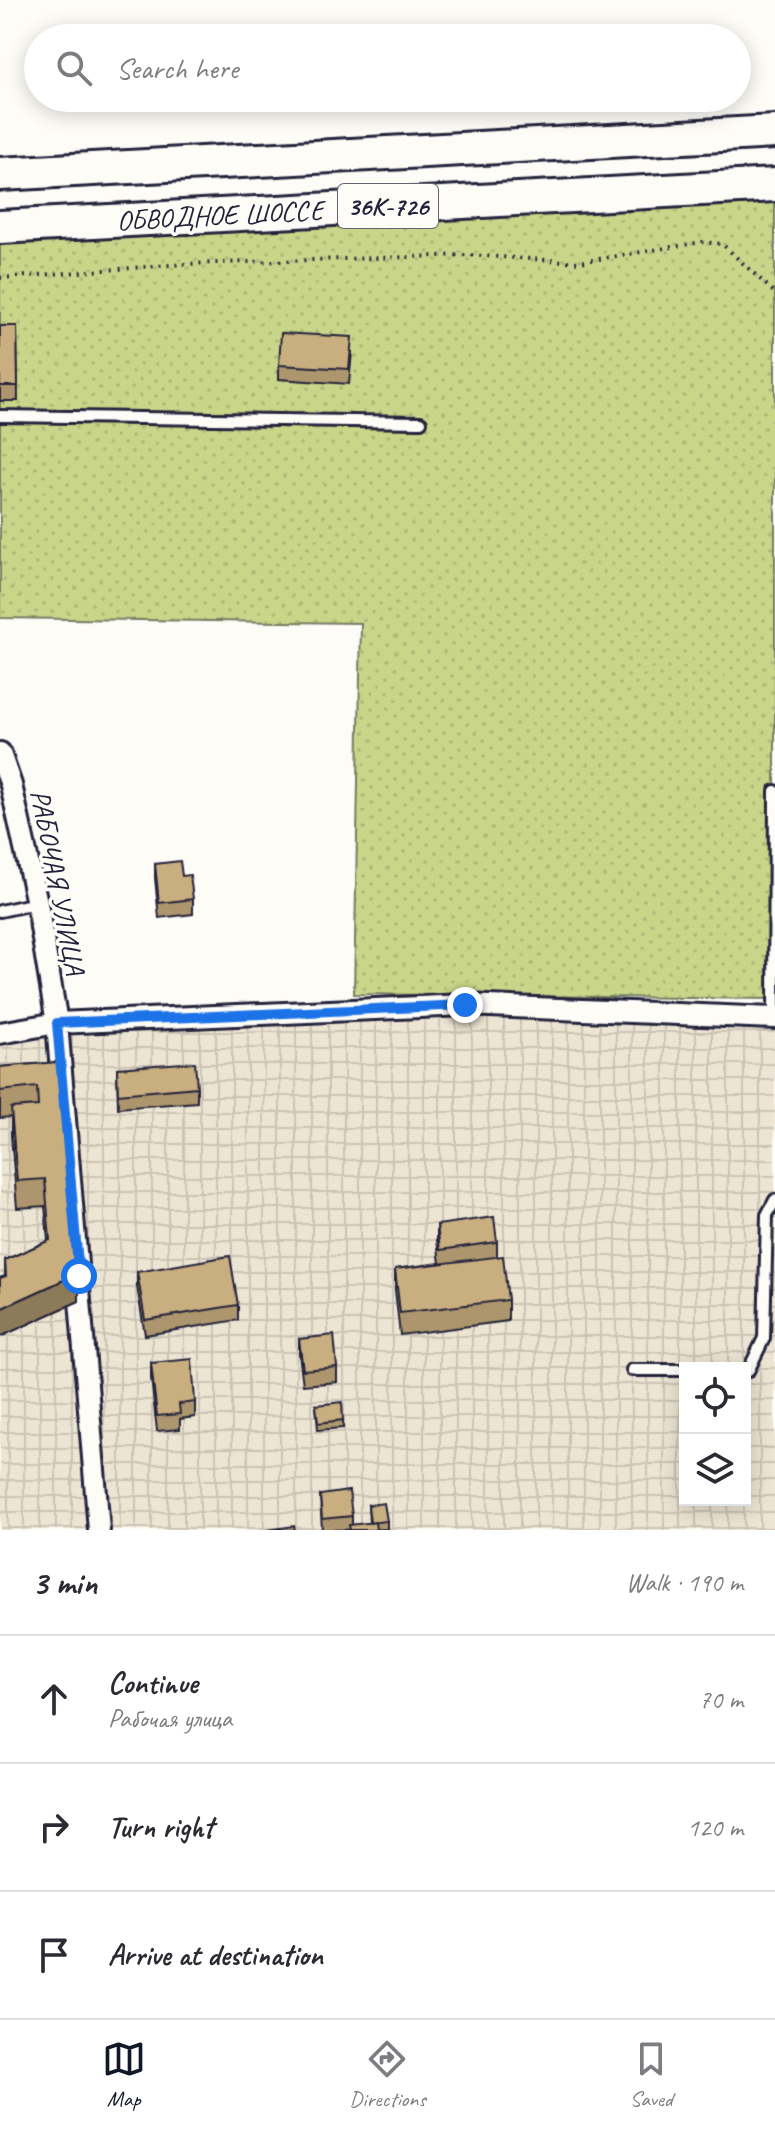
<!DOCTYPE html>
<meta charset="utf-8">
<style>
:root{--surface:#fff;--page:#f7f7f7;--text:#2b2b33;--muted:#7c7c81;--line:#e1e1e2;--accent:#111827}
body{margin:0;font-family:Caveat,sans-serif;background:var(--page);color:var(--text)}
.controls{position:absolute;right:24px;bottom:24px;display:grid;overflow:hidden;border-radius:0px;box-shadow:0 4px 20px #0003}
.controls button{width:72px;height:72px;display:grid;place-items:center;padding:0;border:0;border-bottom:2px solid var(--line);background:var(--surface);color:var(--text);font:40px sans-serif}
.stop{position:absolute;width:24px;height:24px;margin:-18px;border:6px solid #1a73e8;border-radius:50%;background:#fff}
.stop.end{background:#1a73e8;border-color:#fff;box-shadow:0 2px 8px #0008}
.list{margin:0;padding:0;list-style:none}
h2{display:flex;justify-content:space-between;align-items:center;height:104px;margin:0;padding:0 32px;font-size:34px}
h2 small{font-size:26px;font-weight:400;color:var(--muted)}
.list li{display:grid;grid-template-columns:52px 1fr auto;gap:24px;align-items:center;box-sizing:border-box;height:128px;padding:0 32px;border-top:2px solid var(--line)}
.list b{display:block;font-size:30px;white-space:nowrap}
.list p{margin:0;font-size:26px;white-space:nowrap;color:var(--muted)}
.list em{font-size:26px;font-style:normal;color:var(--muted)}
.icon{flex:none;width:44px;height:44px;fill:none;stroke:currentColor;stroke-width:2;stroke-linecap:round;stroke-linejoin:round}
.map{position:relative;flex:none;width:775px;height:1530px;overflow:hidden}
.search{position:absolute;background:var(--surface);box-shadow:0 4px 20px #0003;left:24px;right:24px;top:24px;height:88px;display:flex;align-items:center;gap:20px;box-sizing:border-box;padding:0 28px;border-radius:44px;color:var(--muted);font-size:30px}
.sheet{height:488px;background:var(--surface)}
nav{display:flex;justify-content:space-around;align-items:center;box-sizing:border-box;height:112px;border-top:2px solid var(--line);background:var(--surface);font-size:22px;color:var(--muted)}
nav a{display:grid;justify-items:center;gap:4px}
nav .on{color:var(--accent)}
.map>svg:first-child{display:block}
.industrial{fill:url(#industrial-grid);fill-rule:evenodd}
.garden{fill:url(#garden-dots);stroke:#767c62;stroke-width:2}
.lines{fill:none;stroke-linecap:round;stroke-linejoin:round}
.service-casing{stroke:#22223b;stroke-width:16}
.minor-casing{stroke:#22223b;stroke-width:26}
.primary-casing{stroke:#22223b;stroke-width:38}
.path{stroke:#22223b;stroke-width:4;stroke-dasharray:2 6;stroke-linecap:butt}
.service{stroke:#fdfcf7;stroke-width:10}
.minor{stroke:#fdfcf7;stroke-width:20}
.primary{stroke:#fdfcf7;stroke-width:32}
.wall{fill:#ad966d;stroke:#22223b;stroke-width:2}
.shaded-wall{fill:#8d7a59;stroke:#22223b;stroke-width:2}
.building{fill:#c9ae7f;stroke:#22223b;stroke-width:2}
.route{stroke:#1a73e8;stroke-width:10}
.labels{text-anchor:middle;dominant-baseline:central;stroke-width:7;stroke-linejoin:round;paint-order:stroke}
.shield{fill:#fdfcf7;stroke:#646373;stroke-width:2}
.shield-label{font-size:26px;font-weight:bold;fill:#22223b}
.street-label{font-size:28px;fill:#22223b;stroke:#fdfcf7}
</style>
<div class="map">
<svg width="775" height="1530" viewBox="0 0 775 1530">
<defs>
<pattern id="industrial-grid" width="8" height="8" patternUnits="userSpaceOnUse" patternTransform="scale(2)"><rect width="8" height="8" fill="#ede5d3"/><path d="M0 4h8M4 0v8" fill="none" stroke="#cbc4b6"/></pattern>
<pattern id="garden-dots" width="8" height="8" patternUnits="userSpaceOnUse" patternTransform="scale(2)"><rect width="8" height="8" fill="#c9d589"/><path d="M2 2h.1M6 6h.1" fill="none" stroke="#acb777" stroke-width="1.8" stroke-linecap="round"/></pattern>
</defs>
<rect width="100%" height="100%" fill="#fdfcf7"/>
<filter id="ink" filterUnits="userSpaceOnUse"><feTurbulence type="fractalNoise" baseFrequency=".0125" numOctaves="2"/><feDisplacementMap in="SourceGraphic" scale="16" xChannelSelector="R" yChannelSelector="G"/><feConvolveMatrix kernelMatrix="1 2 1 2 8 2 1 2 1" color-interpolation-filters="sRGB"/></filter>
<g filter="url(#ink)">
<path class="industrial" d="M541 1014 775 1028V1530H0V1039L76 1028ZM685 1368H745V1500H685Z"/>
<path class="garden" d="M775 195V999L354 994 361 623 0 618V238Z"/>
<g class="lines">
<g class="service-casing">
<path id="service" d="M0 416 421 422
M0 911 37 903
M774 1018 775 791
M632 1370H685
M745 1371H748L764 1338 767 1215 775 1200"/>
</g>
<g class="minor-casing">
<path id="minor" d="M0 753 11 785 37 903 57 1023 99 1530
M0 1033 57 1023 465 1005 775 1018"/>
</g>
<g class="primary-casing">
<path id="primary" d="M0 174 775 132
M0 227 775 185"/>
</g>
<path class="path" d="M0 278 184 264 469 255 580 262 702 242 722 244 775 293"/>
<use href="#service" class="service"/>
<use href="#minor" class="minor"/>
<use href="#primary" class="primary"/>
</g>
<path class="wall" d="M0 326H17L18 401H0Z
M352 352 349 384 279 379V365Z
M155 864 182 876 193 899V914L159 918 155 878Z
M58 1062 79 1301 0 1337V1278L5 1276V1260L48 1241 45 1206 17 1208 11 1136V1117L0 1118V1067Z
M117 1068 197 1087V1102L118 1108Z
M437 1225 497 1242V1256L508 1300V1321L400 1335 395 1290V1269L440 1263 437 1240Z
M137 1272 238 1305V1320L145 1335 137 1287Z
M299 1339 337 1367V1382L303 1385 299 1354Z
M151 1363 195 1402V1417L180 1419V1429L157 1431 151 1378Z
M316 1405 343 1420V1428L318 1430Z
M320 1495 352 1516V1525L369 1523 368 1505 387 1521V1529L322 1530Z"/>
<path class="shaded-wall" d="M79 1273V1301L0 1337V1309Z"/>
<path class="building" d="M0 326H17L18 386H0Z
M281 333 352 337 349 369 279 365Z
M180 861 182 876 190 875 193 899 159 903 155 864Z
M58 1062 75 1266 79 1273 0 1309V1278L6 1276 5 1260 50 1240 45 1179 17 1181 11 1108 38 1106 37 1087 0 1091V1067Z
M195 1062 197 1087 118 1094 117 1068Z
M494 1217 497 1242 440 1250 437 1225Z
M230 1256 238 1305 145 1320 137 1272Z
M503 1256 508 1300 400 1313 395 1269Z
M334 1335 337 1367 303 1370 299 1339Z
M192 1359 195 1402 179 1404 180 1414 157 1416 151 1363Z
M342 1402 343 1420 318 1423 316 1405Z
M349 1491 352 1516 322 1519 320 1495Z
M384 1503 387 1521 370 1523 368 1505Z
M375 1522 376 1530H350L349 1525Z
M294 1526 295 1530H267Z"/>
</g>
<g class="lines" filter="url(#ink)">
<path class="route" d="M79 1276 57 1023 465 1005"/>
</g>
<g class="labels">
<rect class="shield" x="338" y="184" width="100" height="44" rx="6"/>
<g class="shield-label">
<text x="388" y="206">36К-726</text>
</g>
<g class="street-label">
<text transform="translate(220 215) rotate(-3)">ОБВОДНОЕ ШОССЕ</text>
<text transform="translate(58 882) rotate(79)">РАБОЧАЯ УЛИЦА</text>
</g>
</g>
</svg>
<div class="controls">
<button><svg class="icon" aria-label="locate" viewBox="0 0 24 24"><circle cx="12" cy="12" r="6"/><path d="M12 2v4M12 18v4M2 12h4M18 12h4"/></svg></button>
<button><svg class="icon" aria-label="layers" viewBox="0 0 24 24"><path d="M12 4l9 5-9 5-9-5zM3 14l9 5 9-5"/></svg></button>
</div>
<div class="stop" style="left:79px;top:1276px"></div>
<div class="stop end" style="left:465px;top:1005px"></div>
<div class="search"><svg class="icon" aria-label="search" viewBox="0 0 24 24"><circle cx="10" cy="10" r="6"/><path d="M15 15l6 6"/></svg>Search here</div>
</div>
<section class="sheet">
<h2>3 min<small>Walk · 190 m</small></h2>
<ul class="list">
<li><svg class="icon" aria-label="ahead" viewBox="0 0 24 24"><path d="M12 20V5M6 11l6-6 6 6"/></svg><div><b>Continue</b><p>Рабочая улица</p></div><em>70 m</em></li>
<li><svg class="icon" aria-label="right" viewBox="0 0 24 24"><path d="M7 20v-9h11M14 6l5 5-5 5"/></svg><div><b>Turn right</b></div><em>120 m</em></li>
<li><svg class="icon" aria-label="arrive" viewBox="0 0 24 24"><path d="M6 21V4h12l-3 4 3 4H6"/></svg><div><b>Arrive at destination</b></div></li>
</ul>
</section>
<nav>
<a class="on"><svg class="icon" aria-label="map" viewBox="0 0 24 24"><path d="M3 6l6-2 6 2 6-2v14l-6 2-6-2-6 2zM9 4v14M15 6v14"/></svg>Map</a>
<a><svg class="icon" aria-label="directions" viewBox="0 0 24 24"><path d="M12 3l9 9-9 9-9-9zM9 14v-3h6M13 9l2 2-2 2"/></svg>Directions</a>
<a><svg class="icon" aria-label="saved" viewBox="0 0 24 24"><path d="M7 4h10v16l-5-4-5 4z"/></svg>Saved</a>
</nav>
